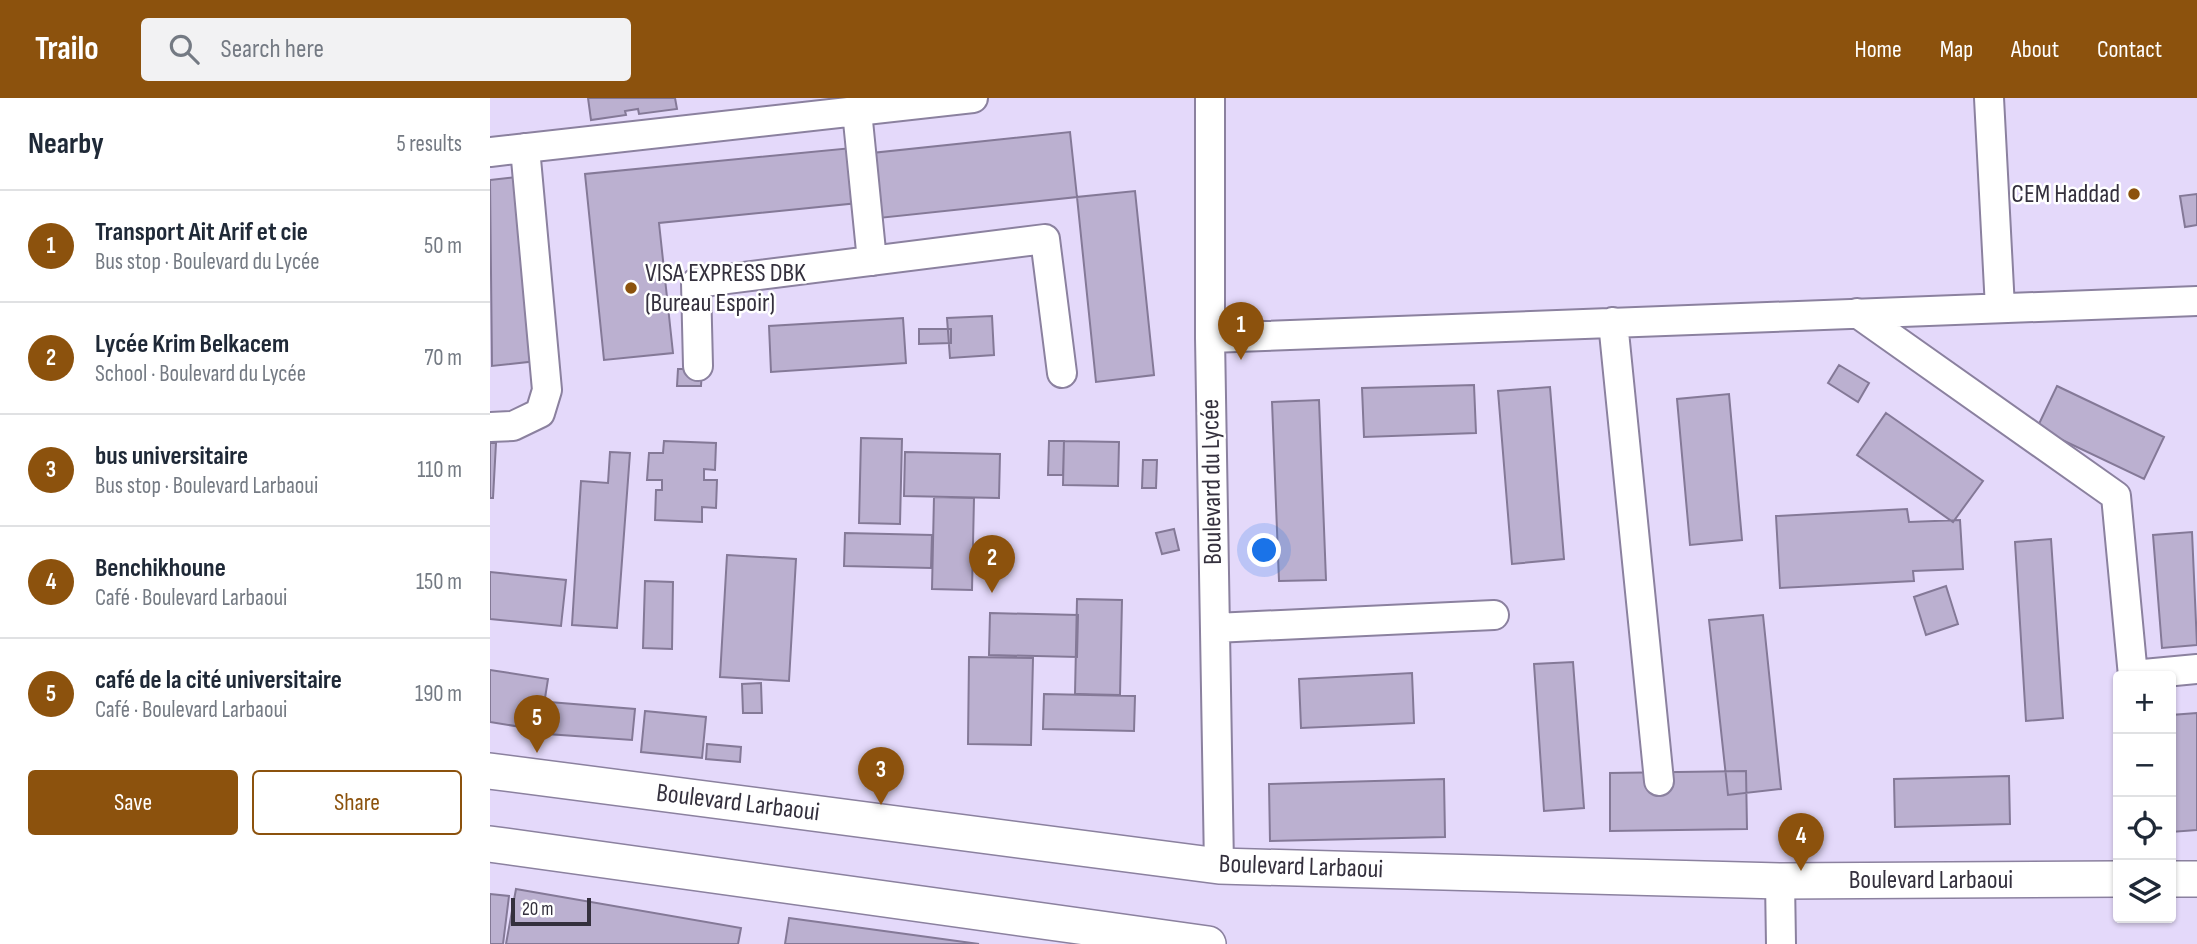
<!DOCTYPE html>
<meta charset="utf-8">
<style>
:root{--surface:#fff;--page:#f2f2f3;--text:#1f2937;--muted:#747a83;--line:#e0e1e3;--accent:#8c520d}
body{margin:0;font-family:"Sofia Sans Condensed",sans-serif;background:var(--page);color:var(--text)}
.controls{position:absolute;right:21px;bottom:21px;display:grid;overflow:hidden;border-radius:7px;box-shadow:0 2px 5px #0004}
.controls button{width:63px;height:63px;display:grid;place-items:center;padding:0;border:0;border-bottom:2px solid var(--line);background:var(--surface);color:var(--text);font:35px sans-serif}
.scale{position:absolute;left:21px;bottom:18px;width:80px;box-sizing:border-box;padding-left:7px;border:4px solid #34303d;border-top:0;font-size:19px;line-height:24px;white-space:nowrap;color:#34303d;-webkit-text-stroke:5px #fff;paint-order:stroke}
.you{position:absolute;left:775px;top:453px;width:24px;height:24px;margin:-18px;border:5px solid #fff;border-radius:50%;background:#1a73e8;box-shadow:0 0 0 10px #1a73e833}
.badge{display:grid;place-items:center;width:46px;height:46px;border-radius:50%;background:var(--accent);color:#fff;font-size:23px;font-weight:700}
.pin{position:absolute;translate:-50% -58px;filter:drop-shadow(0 2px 4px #0008)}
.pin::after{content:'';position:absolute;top:37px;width:24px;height:21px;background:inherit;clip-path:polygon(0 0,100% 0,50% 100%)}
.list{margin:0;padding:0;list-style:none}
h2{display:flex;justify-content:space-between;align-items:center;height:91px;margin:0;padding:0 28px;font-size:30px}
h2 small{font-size:23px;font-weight:400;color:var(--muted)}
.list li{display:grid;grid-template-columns:46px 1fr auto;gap:21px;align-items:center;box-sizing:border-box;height:112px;padding:0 28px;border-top:2px solid var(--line)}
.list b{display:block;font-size:26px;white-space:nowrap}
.list p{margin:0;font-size:23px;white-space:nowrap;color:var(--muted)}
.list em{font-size:23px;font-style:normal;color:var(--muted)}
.actions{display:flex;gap:14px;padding:21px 28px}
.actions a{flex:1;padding:16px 0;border:2px solid var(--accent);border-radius:7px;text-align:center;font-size:24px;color:var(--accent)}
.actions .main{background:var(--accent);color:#fff}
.icon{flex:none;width:38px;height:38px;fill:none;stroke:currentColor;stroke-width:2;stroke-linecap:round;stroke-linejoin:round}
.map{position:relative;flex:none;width:1707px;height:846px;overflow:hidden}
header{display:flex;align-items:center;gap:42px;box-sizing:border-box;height:98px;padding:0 35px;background:var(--accent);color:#fff}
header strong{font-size:33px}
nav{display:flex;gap:38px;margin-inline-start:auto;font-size:24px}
.search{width:490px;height:63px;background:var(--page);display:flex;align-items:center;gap:18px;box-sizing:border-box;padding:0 24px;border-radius:7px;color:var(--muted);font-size:26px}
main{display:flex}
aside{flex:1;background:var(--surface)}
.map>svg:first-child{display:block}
.building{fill:#bbb0d0;stroke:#847997;stroke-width:2}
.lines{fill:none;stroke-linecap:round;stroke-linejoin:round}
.minor-casing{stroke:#8b819f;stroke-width:32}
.major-casing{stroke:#8b819f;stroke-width:38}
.minor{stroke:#fff;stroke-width:28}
.major{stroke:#fff;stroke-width:35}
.poi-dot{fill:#8c520d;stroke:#fff;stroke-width:2.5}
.labels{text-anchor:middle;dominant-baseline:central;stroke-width:5;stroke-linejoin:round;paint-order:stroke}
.poi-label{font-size:26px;fill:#34303d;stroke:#fff;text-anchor:end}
.street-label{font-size:26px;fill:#34303d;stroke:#fff}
</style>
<header>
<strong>Trailo</strong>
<div class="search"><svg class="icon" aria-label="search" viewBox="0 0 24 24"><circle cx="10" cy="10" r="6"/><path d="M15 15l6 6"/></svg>Search here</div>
<nav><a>Home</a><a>Map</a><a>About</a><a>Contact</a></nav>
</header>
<main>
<aside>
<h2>Nearby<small>5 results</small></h2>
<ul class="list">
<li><span class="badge">1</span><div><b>Transport Ait Arif et cie</b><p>Bus stop · Boulevard du Lycée</p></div><em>50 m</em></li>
<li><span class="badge">2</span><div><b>Lycée Krim Belkacem</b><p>School · Boulevard du Lycée</p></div><em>70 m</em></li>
<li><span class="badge">3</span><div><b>bus universitaire</b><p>Bus stop · Boulevard Larbaoui</p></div><em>110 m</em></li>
<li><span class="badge">4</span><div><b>Benchikhoune</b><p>Café · Boulevard Larbaoui</p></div><em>150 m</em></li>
<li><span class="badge">5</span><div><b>café de la cité universitaire</b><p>Café · Boulevard Larbaoui</p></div><em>190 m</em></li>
</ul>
<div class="actions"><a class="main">Save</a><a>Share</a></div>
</aside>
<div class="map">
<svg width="1707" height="846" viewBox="0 0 1707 846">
<rect width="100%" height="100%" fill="#e4d9fa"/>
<path class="building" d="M98 0H185L187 11 149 16 148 11 135 13 136 17 101 22Z
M580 34 587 99 389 120 382 55Z
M362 50 368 105 169 125 183 255 114 262 95 76Z
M26 79 47 263 2 268 0 82Z
M645 93 664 277 606 284 587 99Z
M1707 96V127L1695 129 1690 98Z
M502 218 504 257 460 260 457 220Z
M413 220 416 265 281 274 279 228Z
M429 231H461V245L429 246Z
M1349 267 1379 285 1368 304 1338 285Z
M188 271H212L211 288H187Z
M984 287 986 335 874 339 872 290Z
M1567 288 1674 339 1654 381 1547 330Z
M1060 289 1074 461 1022 466 1008 293Z
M1239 296 1252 442 1200 447 1187 301Z
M829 302 836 482 789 483 782 304Z
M1396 315 1493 383 1463 424 1367 357Z
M371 340 412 341 410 426 369 425Z
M174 343 226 345 225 372 214 371V382H227L226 410 212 409V424L165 422 166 392H172V382H157L159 355H173Z
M559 343H574L573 377H558Z
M574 343 629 344 628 388 573 387Z
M0 345H6L3 400H0Z
M120 354 140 355 127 530 82 527 91 383 118 385Z
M415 354 510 356 509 400 414 398Z
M653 362H667L666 390H652Z
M444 399 484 400 482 492 442 491Z
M1417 411 1419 424 1470 422 1473 471 1423 473 1424 483 1290 490 1286 418Z
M684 431 689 452 672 456 666 435Z
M1702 434 1707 547 1672 550 1663 437Z
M355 435 442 437 441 470 354 468Z
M1561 441 1573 620 1536 623 1525 444Z
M237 457 306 461 299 583 230 579Z
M0 474 76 482 71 528 0 521Z
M155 483 183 484 182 551 153 550Z
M1456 488 1468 526 1436 537 1424 499Z
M587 501 632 502 630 597 585 596Z
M500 515 588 517 587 559 499 557Z
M1273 517 1291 691 1238 697 1219 522Z
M479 559 543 560 541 647 478 646Z
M1083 564 1094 710 1054 713 1044 566Z
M0 572 58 581 50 632 0 624Z
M922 575 924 625 811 630 809 581Z
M271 585 272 615H253L252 586Z
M554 596 645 598 644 633 553 631Z
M59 604 145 611 142 642 57 636Z
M155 613 216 619 212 660 151 654Z
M1707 615V732L1681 734V617Z
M217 646 251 649 250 664 216 661Z
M1256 673 1257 731 1120 733V675Z
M1519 678 1520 726 1405 729 1404 681Z
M954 681 955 739 780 743 779 686Z
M26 791 251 830 248 846H16Z
M0 796 19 798 13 846H0Z
M299 820 489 846H295Z"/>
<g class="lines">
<g class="minor-casing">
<path id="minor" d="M720 0V240L729 768
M1499 0 1510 210
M367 13 382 163
M0 54 483 0
M1367 215 1626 398 1643 578
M1123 224 1169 683
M720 240 1707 203
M208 268 206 185 555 141 572 275
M0 329 23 328 50 315 57 292 35 50
M725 530 1004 517
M1643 577 1707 571
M1290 783 1291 846"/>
</g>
<g class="major-casing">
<path id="major" d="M0 673 729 768 1290 783 1628 781
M0 746 718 846
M1681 781H1707"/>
</g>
<use href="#minor" class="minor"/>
<use href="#major" class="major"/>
</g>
<g class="poi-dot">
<circle cx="1644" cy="96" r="7"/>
<circle cx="141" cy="190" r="7"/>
</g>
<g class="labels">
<g class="poi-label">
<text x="1630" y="96">CEM Haddad</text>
<text x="155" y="175" text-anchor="start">VISA EXPRESS DBK<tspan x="155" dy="30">(Bureau Espoir)</tspan></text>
</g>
<g class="street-label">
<text transform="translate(722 384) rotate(-91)">Boulevard du Lycée</text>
<text transform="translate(248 705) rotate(7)">Boulevard Larbaoui</text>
<text transform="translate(811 769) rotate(2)">Boulevard Larbaoui</text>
<text x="1441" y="782">Boulevard Larbaoui</text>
</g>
</g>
</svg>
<div class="controls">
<button>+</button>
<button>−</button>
<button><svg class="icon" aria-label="locate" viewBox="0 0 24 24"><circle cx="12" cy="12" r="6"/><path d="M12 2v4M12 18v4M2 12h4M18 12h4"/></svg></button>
<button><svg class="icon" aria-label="layers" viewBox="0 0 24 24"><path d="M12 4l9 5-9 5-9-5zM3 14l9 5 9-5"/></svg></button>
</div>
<div class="scale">20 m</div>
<div class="you"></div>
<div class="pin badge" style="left:751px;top:262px">1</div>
<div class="pin badge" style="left:502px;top:495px">2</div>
<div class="pin badge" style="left:391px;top:707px">3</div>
<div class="pin badge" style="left:1311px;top:773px">4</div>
<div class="pin badge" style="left:47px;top:655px">5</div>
</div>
</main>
